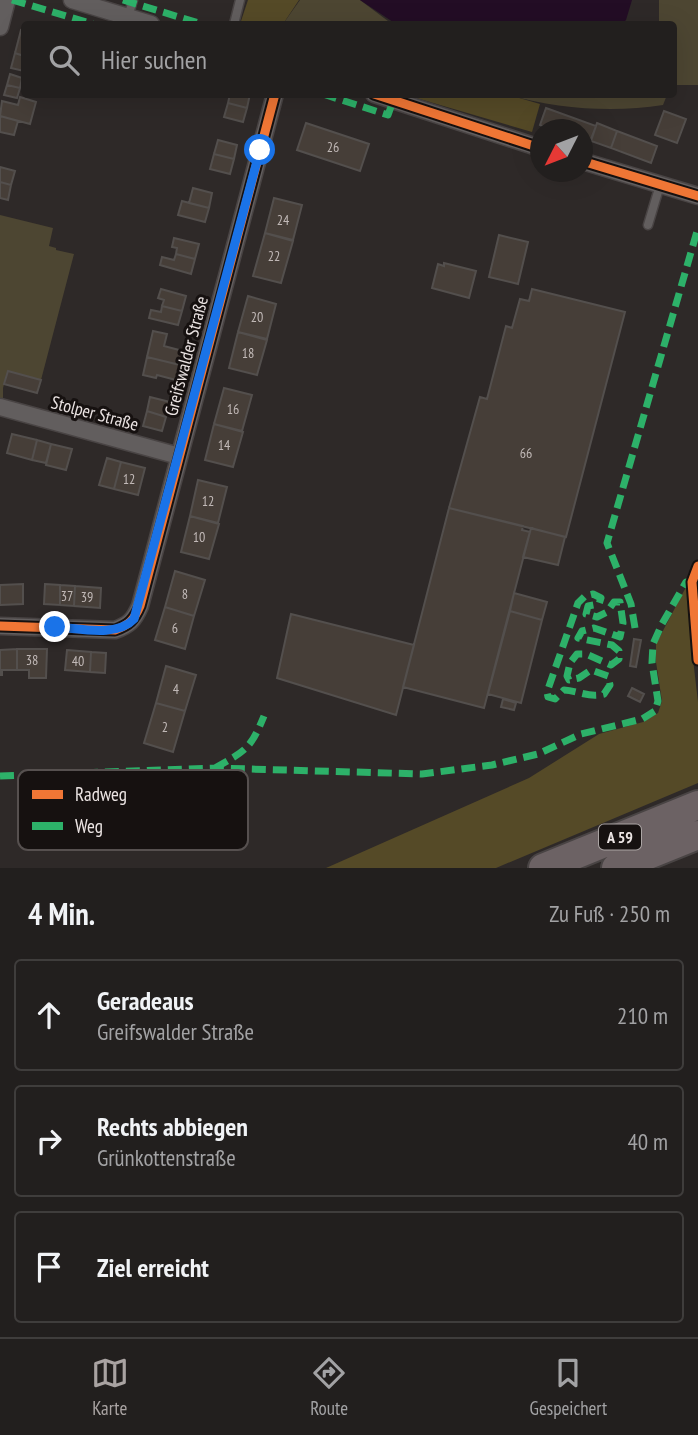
<!DOCTYPE html>
<html lang="de">
<meta charset="utf-8">
<style>
:root{--surface:#221f1e;--page:#2e2c2b;--text:#f1f3f6;--muted:#a2a2a4;--line:#3f3d3c;--accent:#a9a3a2}
body{margin:0;font-family:"PT Sans Narrow",sans-serif;background:var(--page);color:var(--text)}
.compass{position:absolute;left:530px;top:119px;width:63px;height:63px;border-radius:50%;background:var(--surface);box-shadow:0 7px 28px #0002;rotate:228deg}
.stop{position:absolute;width:21px;height:21px;margin:-16px;border:5px solid #1a73e8;border-radius:50%;background:#fff}
.stop.end{background:#1a73e8;border-color:#fff;box-shadow:0 2px 7px #0008}
.list{margin:0;padding:0;list-style:none}
h2{display:flex;justify-content:space-between;align-items:center;height:91px;margin:0;padding:0 28px;font-size:30px}
h2 small{font-size:23px;font-weight:400;color:var(--muted)}
.list li{display:grid;grid-template-columns:46px 1fr auto;gap:21px;align-items:center;box-sizing:border-box;height:112px;margin:0 14px 14px;padding:0 14px;border:2px solid var(--line);border-radius:7px}
.list b{display:block;font-size:26px;white-space:nowrap}
.list p{margin:0;font-size:23px;white-space:nowrap;color:var(--muted)}
.list em{font-size:23px;font-style:normal;color:var(--muted)}
.icon{flex:none;width:38px;height:38px;fill:none;stroke:currentColor;stroke-width:2;stroke-linecap:round;stroke-linejoin:round}
.map{position:relative;flex:none;width:698px;height:868px;overflow:hidden}
.search{position:absolute;background:var(--surface);box-shadow:0 7px 28px #0002;left:21px;right:21px;top:21px;height:77px;display:flex;align-items:center;gap:18px;box-sizing:border-box;padding:0 24px;border-radius:7px;color:var(--muted);font-size:26px}
.sheet{height:469px;background:var(--surface)}
nav{display:flex;justify-content:space-around;align-items:center;box-sizing:border-box;height:98px;border-top:2px solid var(--line);background:var(--surface);font-size:19px;color:var(--muted)}
nav a{display:grid;justify-items:center;gap:4px}
nav .on{color:var(--accent)}
.map>svg:first-child{display:block}
.green{fill:#4d4632}
.forest{fill:#554a27}
.water{fill:#230d25}
.building{fill:#463e38;stroke:#534f4d;stroke-width:2}
.lines{fill:none;stroke-linecap:round;stroke-linejoin:round}
.lane-casing{stroke:#494444;stroke-width:11}
.street-casing{stroke:#494444;stroke-width:19}
.highway-casing{stroke:#494444;stroke-width:32}
.lane{stroke:#625e5e;stroke-width:8}
.street{stroke:#625e5e;stroke-width:16}
.highway{stroke:#6c6264;stroke-width:28}
.quiet{stroke:#2db169;stroke-width:7;stroke-dasharray:14 7;stroke-linecap:butt}
.cycleway-casing{stroke:#161110;stroke-width:13}
.cycleway{stroke:#f07635;stroke-width:9}
.route{stroke:#1a73e8;stroke-width:9}
.labels{text-anchor:middle;dominant-baseline:central;stroke-width:6;stroke-linejoin:round;paint-order:stroke}
.number-label{font-size:14px;fill:#c2bab8}
.shield{fill:#161110;stroke:#aba5a4;stroke-width:2}
.shield-label{font-size:16px;font-weight:bold;fill:#ebe4e3}
.street-label{font-size:18px;fill:#ebe4e3;stroke:#161110}
.key{fill:#161110;stroke:#56504f;stroke-width:2}
.key-label{font-size:19px;fill:#ebe4e3}
</style>
<div class="map">
<svg width="698" height="868" viewBox="0 0 698 868">
<rect width="100%" height="100%" fill="#2e2928"/>
<path class="green" d="M300 0H360L392 24H283Z
M659 0H698V85H674V24H659Z
M509 95H667L663 105C614 113 557 109 509 95Z
M0 215 53 228 49 246 56 248V250L74 254 41 380 8 371 3 388V402L0 401Z"/>
<path class="forest" d="M248 0H299L283 24H240Z
M406 95H509L540 104 532 132Z
M688 588 691 642 698 702V783L496 868H326L529 778 599 734 643 722 658 713 662 701 656 662V644L685 589Z"/>
<path class="water" d="M360 0H632L626 20 622 24H396Z"/>
<path class="building" d="M21 30 24 31V56L15 53Z
M15 53 24 56V71L11 68Z
M10 74 22 78 20 88 7 85Z
M7 85 20 88 17 98 4 95Z
M230 94H250L247 108 228 103Z
M20 97 36 102 30 124 0 116 2 101 18 105Z
M228 103 247 108 243 122 224 117Z
M546 108 596 126 589 144 582 142V130H551L540 125Z
M664 111 686 119 677 143 655 135Z
M0 116 18 121 14 135 0 132Z
M306 123 369 144 360 171 297 150Z
M597 123 617 131 611 148 591 141Z
M617 131 657 146 651 163 611 148Z
M218 140 237 145 234 159 214 154Z
M214 154 234 159 230 174 210 169Z
M0 167 15 171 11 185 0 182Z
M0 182 11 185 8 200 0 198Z
M193 188 212 193 209 208 189 203Z
M274 198 302 205 293 240 265 233Z
M182 201 209 208 205 222 178 215Z
M265 233 293 241 281 283 253 276Z
M499 235 528 242 518 284 489 277Z
M174 238 199 244 195 259 176 254 177 248 172 247Z
M176 254 195 259 191 274 160 265 162 257 174 260Z
M444 263 476 271 469 298 432 288 438 264 444 266Z
M161 289 186 296 182 311 162 306 164 300 158 298Z
M532 289 625 312 566 537 449 508 480 397 487 399 506 326 512 328 520 299 529 301Z
M248 296 276 304 267 339 238 332Z
M162 306 182 311 178 325 149 318 151 310 161 312Z
M153 331 167 334 164 346 183 351 180 365 147 357Z
M238 332 267 340 257 375 229 368Z
M147 357 180 365 176 380 157 375 156 378 143 375Z
M8 371 41 380 37 393 4 384Z
M224 388 252 395 242 431 214 424Z
M150 397 170 402 166 417 147 411Z
M147 411 166 417 162 431 143 426Z
M214 424 243 432 233 467 205 460Z
M12 434 37 440 32 460 7 453Z
M37 440 51 444 46 463 32 460Z
M51 444 72 449 66 470 46 465Z
M107 458 121 462 114 489 99 485Z
M121 462 145 468 138 495 114 489Z
M198 480 227 487 218 523 190 516Z
M449 508 523 526 522 530 530 532 484 708 403 687Z
M190 516 219 524 209 559 181 552Z
M531 528 565 537 558 565 523 557Z
M175 571 205 580 194 616 165 607Z
M23 584V604L0 605V585Z
M45 584 60 585V605L44 604Z
M60 585 75 586 74 606 60 605Z
M75 586 101 588 100 608 74 606Z
M514 593 547 602 542 620 510 611Z
M165 607 194 616 185 649 155 640Z
M510 611 542 620 521 703 488 694Z
M291 614 414 645 396 715 277 678Z
M634 639 641 640 636 667 630 666Z
M17 649V670H2V675H0V650Z
M17 649H47L46 678H29V670H17Z
M67 650 91 652 90 672 65 670Z
M91 652 106 653 105 673 90 672Z
M166 666 196 675 185 711 156 703Z
M632 688 644 694 640 702 628 696Z
M503 699 516 703 514 710 501 707Z
M156 703 185 711 173 752 144 743Z"/>
<g class="lines">
<g class="lane-casing">
<path id="lane" d="M128 17 133 0
M234 24 240 0
M648 225 660 185"/>
</g>
<g class="street-casing">
<path id="street" d="M72 0 151 24
M0 27 7 0
M374 94 540 148
M582 161 698 196
M0 407 179 456
M0 626 115 630C129 625 134 620 140 606L275 94"/>
</g>
<g class="highway-casing">
<path id="highway" d="M543 868 698 805
M616 868 698 835"/>
</g>
<use href="#lane" class="lane"/>
<use href="#street" class="street"/>
<use href="#highway" class="highway"/>
<path class="quiet" d="M12 0 93 24
M123 0 202 24
M323 94 388 115 393 101
M593 594 601 598 599 604 588 606 586 614 597 617 607 612 614 602H620L623 623 620 637 594 628 582 631 578 638 612 645 619 651V659L611 665 586 654H577L570 663 567 676 569 680 579 678 591 670 608 676 610 685 604 694C589 698 579 691 564 690L555 699 548 697 547 692 578 603 585 596Z
M635 628 631 604 607 543 698 228
M215 768C246 750 250 750 264 716
M0 776 215 768 422 774 492 765 538 754 581 734 642 719 655 711 658 701 652 663 653 644 662 624 686 582H692"/>
<g class="cycleway-casing">
<path id="cycleway" d="M374 94 540 148
M582 161 698 196
M698 566 692 582 698 660
M0 626 115 630C129 625 134 620 140 606L275 94"/>
</g>
<use href="#cycleway" class="cycleway"/>
</g>
<g class="lines">
<path class="route" d="M55 627C79 628 116 638 134 619L260 150"/>
</g>
<g class="labels">
<g class="number-label">
<text x="333" y="147">26</text>
<text x="283" y="220">24</text>
<text x="274" y="256">22</text>
<text x="257" y="317">20</text>
<text x="248" y="353">18</text>
<text x="233" y="409">16</text>
<text x="224" y="445">14</text>
<text x="526" y="453">66</text>
<text x="129" y="479">12</text>
<text x="208" y="501">12</text>
<text x="199" y="537">10</text>
<text x="185" y="594">8</text>
<text x="67" y="596">37</text>
<text x="87" y="597">39</text>
<text x="175" y="628">6</text>
<text x="32" y="660">38</text>
<text x="78" y="661">40</text>
<text x="176" y="689">4</text>
<text x="165" y="727">2</text>
</g>
<rect class="shield" x="599" y="824.5" width="42" height="25" rx="5"/>
<g class="shield-label">
<text x="620" y="837">A 59</text>
</g>
<g class="street-label">
<text transform="translate(186 356) rotate(-75)">Greifswalder Straße</text>
<text transform="translate(95 413) rotate(15)">Stolper Straße</text>
</g>
</g>
<rect x="18" y="770" width="230" height="80" rx="10" class="key"/>
<rect x="32" y="790" width="31" height="9" fill="#f07635"/>
<rect x="32" y="822" width="31" height="8" fill="#2db169"/>
<g class="key-label">
<text x="75" y="801">Radweg</text>
<text x="75" y="833">Weg</text>
</g>
</svg>
<svg class="compass" viewBox="-18 -18 36 36"><path d="M0-13l5 13h-10z" fill="#e53935"/><path d="M0 13l5-13h-10z" fill="#a2a2a4"/></svg>
<div class="stop" style="left:260px;top:150px"></div>
<div class="stop end" style="left:55px;top:627px"></div>
<div class="search"><svg class="icon" aria-label="search" viewBox="0 0 24 24"><circle cx="10" cy="10" r="6"/><path d="M15 15l6 6"/></svg>Hier suchen</div>
</div>
<section class="sheet">
<h2>4 Min.<small>Zu Fuß · 250 m</small></h2>
<ul class="list">
<li><svg class="icon" aria-label="ahead" viewBox="0 0 24 24"><path d="M12 20V5M6 11l6-6 6 6"/></svg><div><b>Geradeaus</b><p>Greifswalder Straße</p></div><em>210 m</em></li>
<li><svg class="icon" aria-label="right" viewBox="0 0 24 24"><path d="M7 20v-9h11M14 6l5 5-5 5"/></svg><div><b>Rechts abbiegen</b><p>Grünkottenstraße</p></div><em>40 m</em></li>
<li><svg class="icon" aria-label="arrive" viewBox="0 0 24 24"><path d="M6 21V4h12l-3 4 3 4H6"/></svg><div><b>Ziel erreicht</b></div></li>
</ul>
</section>
<nav>
<a class="on"><svg class="icon" aria-label="map" viewBox="0 0 24 24"><path d="M3 6l6-2 6 2 6-2v14l-6 2-6-2-6 2zM9 4v14M15 6v14"/></svg>Karte</a>
<a><svg class="icon" aria-label="directions" viewBox="0 0 24 24"><path d="M12 3l9 9-9 9-9-9zM9 14v-3h6M13 9l2 2-2 2"/></svg>Route</a>
<a><svg class="icon" aria-label="saved" viewBox="0 0 24 24"><path d="M7 4h10v16l-5-4-5 4z"/></svg>Gespeichert</a>
</nav>
